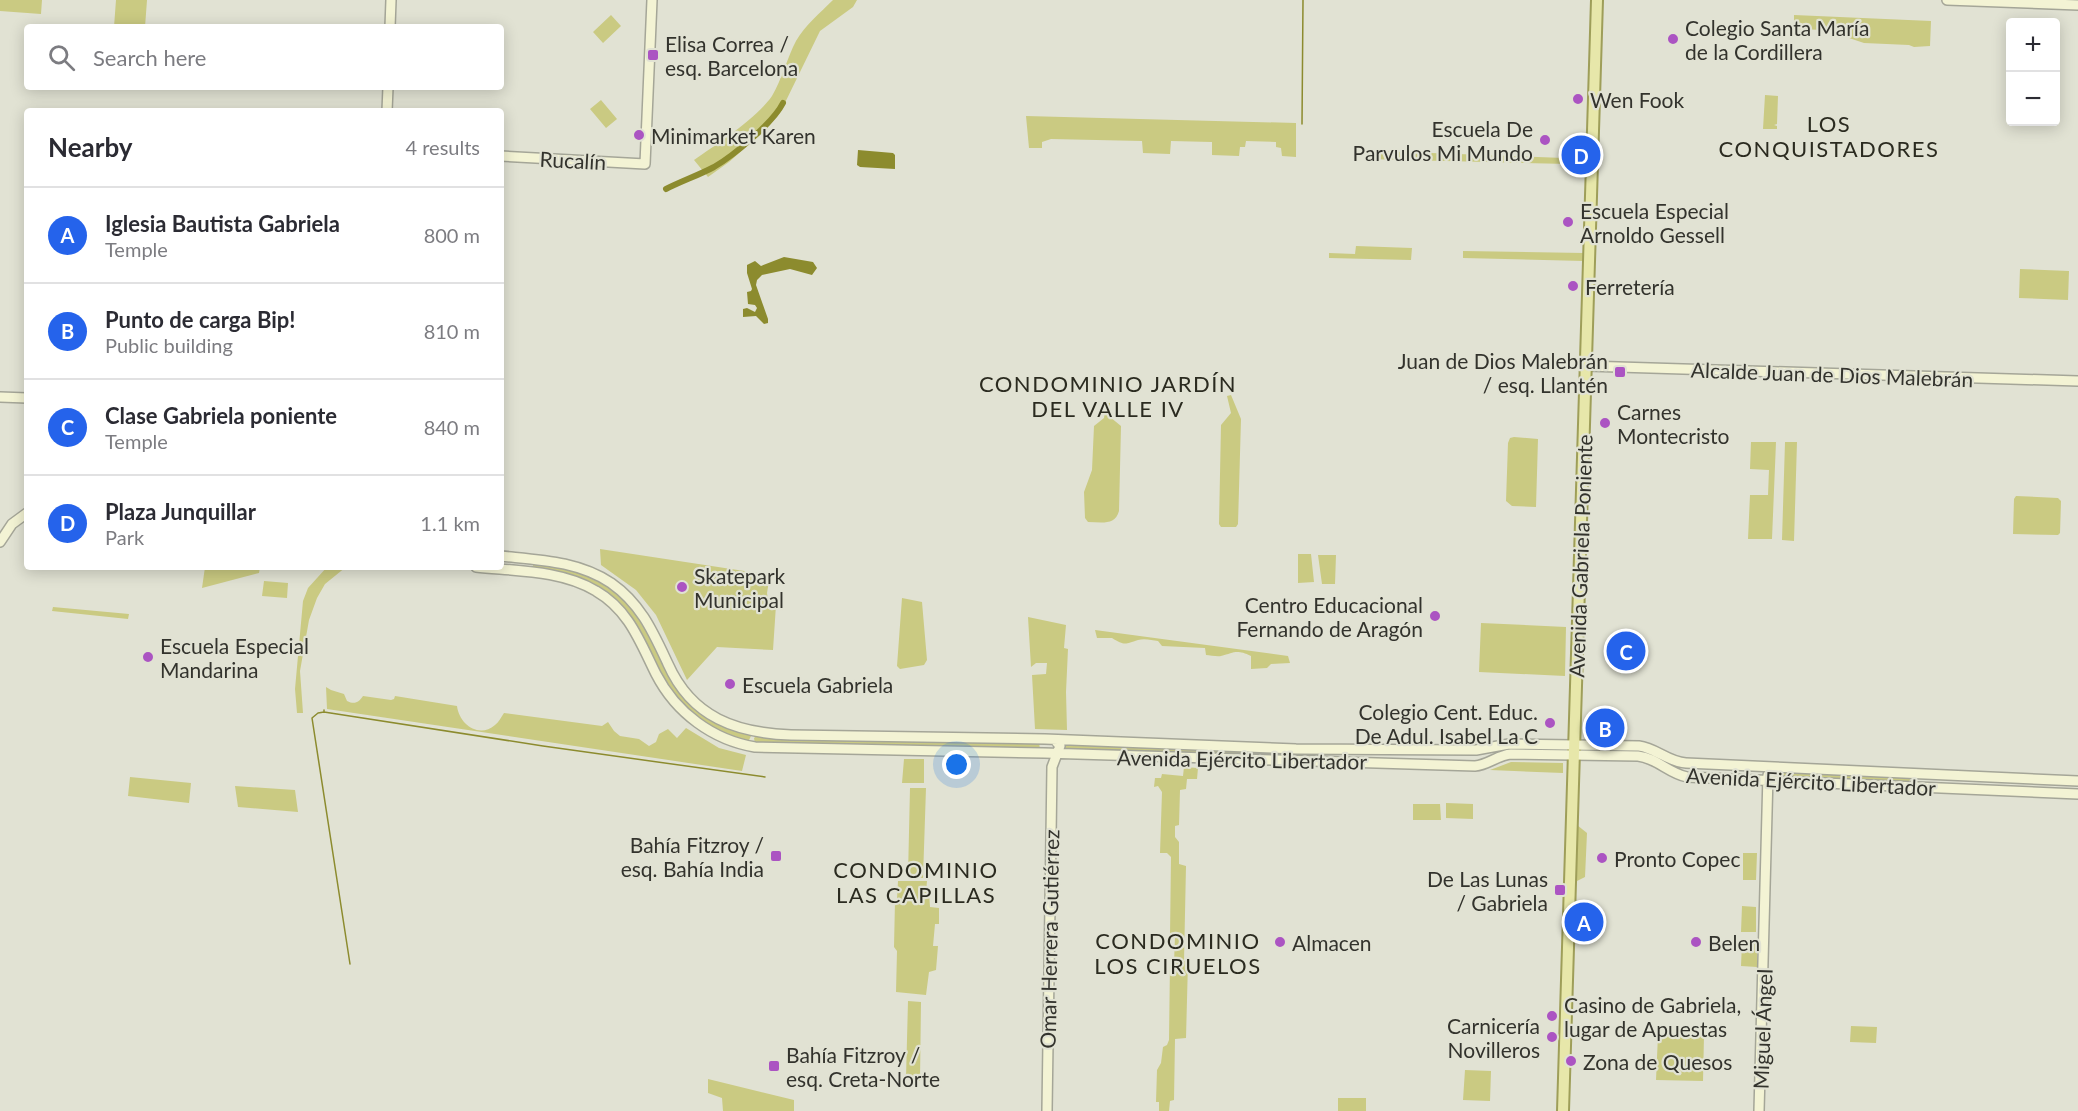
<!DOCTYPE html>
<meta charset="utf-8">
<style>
:root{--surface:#fff;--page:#f7f7f7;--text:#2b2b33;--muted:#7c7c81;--line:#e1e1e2;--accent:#2563eb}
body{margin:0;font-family:Lato,sans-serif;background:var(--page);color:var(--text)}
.controls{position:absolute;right:18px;top:18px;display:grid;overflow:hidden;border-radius:6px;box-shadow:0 3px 15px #0003}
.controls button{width:54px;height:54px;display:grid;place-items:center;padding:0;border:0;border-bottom:2px solid var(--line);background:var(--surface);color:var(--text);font:30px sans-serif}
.you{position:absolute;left:957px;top:765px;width:21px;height:21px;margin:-15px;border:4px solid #fff;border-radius:50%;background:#1a73e8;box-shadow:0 0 0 9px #1a73e833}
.badge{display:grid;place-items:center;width:39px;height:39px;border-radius:50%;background:var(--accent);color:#fff;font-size:20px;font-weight:700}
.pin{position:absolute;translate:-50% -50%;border:3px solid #fff;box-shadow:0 2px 6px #0006}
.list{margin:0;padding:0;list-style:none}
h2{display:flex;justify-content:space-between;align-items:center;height:78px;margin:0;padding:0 24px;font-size:26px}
h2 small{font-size:20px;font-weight:400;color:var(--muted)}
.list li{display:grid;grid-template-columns:39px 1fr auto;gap:18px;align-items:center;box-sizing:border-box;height:96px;padding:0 24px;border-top:2px solid var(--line)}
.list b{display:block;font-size:22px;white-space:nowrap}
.list p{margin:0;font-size:20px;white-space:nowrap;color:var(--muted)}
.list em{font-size:20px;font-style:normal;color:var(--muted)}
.icon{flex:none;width:33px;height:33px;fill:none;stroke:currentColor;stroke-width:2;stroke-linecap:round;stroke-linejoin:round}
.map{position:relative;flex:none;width:2078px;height:1111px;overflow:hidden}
.search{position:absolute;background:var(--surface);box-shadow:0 3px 15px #0003;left:24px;top:24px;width:480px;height:66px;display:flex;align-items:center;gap:15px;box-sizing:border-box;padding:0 21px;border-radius:6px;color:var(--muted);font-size:22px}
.panel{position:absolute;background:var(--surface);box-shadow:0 3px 15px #0003;left:24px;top:108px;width:480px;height:462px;border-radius:6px}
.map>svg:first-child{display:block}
.green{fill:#caca82}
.water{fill:#8c8b2e}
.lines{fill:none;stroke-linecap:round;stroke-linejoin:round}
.stream{stroke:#8c8b2e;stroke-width:1.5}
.canal{stroke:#8c8b2e;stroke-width:6}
.secondary-casing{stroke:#a5a698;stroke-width:12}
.primary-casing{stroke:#9e9e59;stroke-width:14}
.secondary{stroke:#f3f3d4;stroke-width:9}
.primary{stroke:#e7e7aa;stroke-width:10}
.poi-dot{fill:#ab54c2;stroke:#e1e2d3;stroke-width:2}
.labels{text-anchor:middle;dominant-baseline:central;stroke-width:4.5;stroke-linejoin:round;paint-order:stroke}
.poi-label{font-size:21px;fill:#33332d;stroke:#e1e2d3;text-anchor:start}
.street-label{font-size:21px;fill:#33332d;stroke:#e1e2d3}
.neighbourhood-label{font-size:22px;letter-spacing:1.5px;fill:#2b2b20;stroke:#e1e2d3}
</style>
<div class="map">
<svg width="2078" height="1111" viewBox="0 0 2078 1111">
<rect width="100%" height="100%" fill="#e1e2d3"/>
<path class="green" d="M0 0H42L41 14 0 11Z
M116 0H147L145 27H114Z
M833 0H857L853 7 820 31 780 113 765 130 729 162 708 177 694 160C716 145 757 118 772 96 782 79 787 58 796 41 805 25 820 13 833 0Z
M611 15 621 26 603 43 593 32Z
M1794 15 1931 21 1930 46 1914 47 1909 45 1864 43 1825 30 1794 29Z
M1765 95 1778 96 1777 124 1774 125 1777 126V129H1763Z
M601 100 617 119 606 128 590 109Z
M1026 116 1296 123V157L1282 156 1281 148 1276 147V142L1246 141 1245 147H1240L1239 156 1212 155V142L1171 141 1170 154 1143 153 1142 141 1051 139 1042 142V148H1029Z
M1377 151 1564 158 1568 164 1366 159Z
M1356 246 1412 248 1411 260 1329 258V253L1355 254Z
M1463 251 1584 253V261L1463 258Z
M2020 269 2069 271 2068 300 2019 298Z
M1231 395 1241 419 1238 524 1236 527H1221L1219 524 1221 425 1231 413 1227 396Z
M1106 403H1110V417L1121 426 1119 511C1115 526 1101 522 1088 522L1085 518 1084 492 1092 470 1094 426 1104 418Z
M1514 437 1538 439 1536 507 1512 506 1506 501 1508 443 1510 438Z
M1751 442H1776L1772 539H1748L1750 495H1768L1769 470 1750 469Z
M1785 442H1797L1794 541 1782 540Z
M2016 496 2058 498 2061 501 2060 533 2058 535 2013 534 2014 499Z
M600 549 770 575 767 593 768 600 776 605 773 650 717 647 687 680 656 615 636 590 601 565Z
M1298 554H1311L1314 582 1298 583Z
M1318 555H1336L1335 584H1322Z
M533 562 550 563 597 577 635 607 663 663 714 721 727 728 752 734 749 740 750 744 714 731 675 699 619 604 533 568Z
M205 567H260L259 573 202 588Z
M327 567H346L325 584 317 598 309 620 300 671 303 713H297L295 689 303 601 308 588Z
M264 581 288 583 287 598 262 596Z
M902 598 922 602 927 660 924 665 900 669 897 666Z
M53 607 129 614 128 619 52 611Z
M1028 617 1066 625 1064 648 1068 649 1066 692 1067 730 1035 729 1032 675 1046 674 1047 663H1036L1031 667Z
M1481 623 1566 627 1565 676 1479 672Z
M1095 630 1288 656 1290 663 1271 664 1267 668 1251 669V656C1236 649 1234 653 1221 656 1217 657 1210 655 1206 655L1205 648 1162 646 1158 641C1152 640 1144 638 1138 640 1125 644 1125 646 1112 638H1097Z
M326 687 331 690 344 694 347 701C355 705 359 702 363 696L391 700 394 699 395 696 457 706C459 724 479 739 495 725 499 722 501 717 504 713L602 726 608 722 614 731 620 736 639 739 649 746 656 742 659 734 668 729 677 738 686 728 719 748 746 755 742 771 327 709Z
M757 735 1039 742 1040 750 755 744 754 738Z
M1061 742 1288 751 1289 753 1288 757 1061 751Z
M904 759H924V783H902Z
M1511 762 1563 763V773L1490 770Z
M1184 767 1198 768 1197 779H1187L1186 789 1180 790 1179 825 1175 826V837L1179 842V864L1186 866 1184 961 1188 962 1186 1038 1175 1039 1174 1100 1170 1101 1169 1111H1159V1102H1156L1157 1070 1161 1063 1163 1047 1167 1045 1169 1040 1170 963H1174L1175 937 1170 936 1171 857 1167 853H1160L1162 792 1158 786 1154 787 1155 778H1161L1162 774 1183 776Z
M1777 769 1909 776 1910 780 1908 782 1776 778Z
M130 777 191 783 189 803 128 796Z
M235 786 295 790 298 812 238 807Z
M910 788H926L923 878 908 876Z
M1446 803 1473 804V819L1446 818Z
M1413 804H1440L1441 820H1413Z
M1577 825 1587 833 1585 877 1575 882Z
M1743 853H1757L1756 880H1743Z
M898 881H927L926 892 929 893 930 907 939 908V924H935L933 946H938L936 970 929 972 926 995 896 992 897 951 894 947 895 901 897 899Z
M1742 906 1756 907V932H1741Z
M1742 942H1757V967L1741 966Z
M908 1001 921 1002 920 1081 906 1078Z
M1851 1026 1877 1027 1876 1043 1850 1042Z
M1658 1035 1704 1036 1703 1081 1656 1080Z
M1465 1070 1491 1071 1490 1101 1463 1100Z
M708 1079 794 1100V1111H723L722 1098 708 1093Z
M1338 1098H1366V1111H1338Z"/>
<path class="water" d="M858 150 893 153 895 155V169L860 167 857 165Z
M784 257 813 262 817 268 812 275 790 269 762 275 757 280 756 285 768 319V323L764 324 756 316 743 317V309L747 308 755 312 757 308 755 305 748 304 747 292 751 291 752 289 747 273V265L755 261 761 266Z"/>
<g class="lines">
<path class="stream" d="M1302 124 1303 0
M324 710V712L318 713 312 718 350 964
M324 712 543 746 765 777"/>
<path class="canal" d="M666 189C682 181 699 175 714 167 733 156 773 123 783 103"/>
<g class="secondary-casing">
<path id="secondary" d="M1947 0 2078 5
M390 27 391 0
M387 111 388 87
M501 156 645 164 652 0
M1586 366 2078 381
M0 397 27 398
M0 542 12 524 27 513
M501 556C539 560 578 561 611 583 641 604 653 632 668 664 692 718 737 733 791 735L1045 739 1296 749 1476 750 1509 744 1639 746C1656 748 1668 762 1686 763L2078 781
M476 567C515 571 562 570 596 591 629 610 640 642 656 674 676 713 713 740 755 747L1044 753 1475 766C1488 765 1498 755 1511 754L1638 756C1657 758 1668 773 1687 777L2078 794
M1047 1111 1052 767 1060 746 1055 740
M1759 1111 1768 775"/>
</g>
<g class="primary-casing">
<path id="primary" d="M1563 1111 1597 0"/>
</g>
<use href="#secondary" class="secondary"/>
<use href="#primary" class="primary"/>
</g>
<g class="poi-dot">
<circle cx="1673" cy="39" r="6"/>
<rect x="647" y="49" width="12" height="12" rx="3"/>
<circle cx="1578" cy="99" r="6"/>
<circle cx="639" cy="135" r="6"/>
<circle cx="1545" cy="140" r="6"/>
<circle cx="1568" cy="222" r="6"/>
<circle cx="1573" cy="286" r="6"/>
<rect x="1614" y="366" width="12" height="12" rx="3"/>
<circle cx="1605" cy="423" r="6"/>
<circle cx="682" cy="587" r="6"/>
<circle cx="1435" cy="616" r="6"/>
<circle cx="148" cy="657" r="6"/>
<circle cx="730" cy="684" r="6"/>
<circle cx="1550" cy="723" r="6"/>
<rect x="770" y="850" width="12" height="12" rx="3"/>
<circle cx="1602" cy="858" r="6"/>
<rect x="1554" y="884" width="12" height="12" rx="3"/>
<circle cx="1280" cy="942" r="6"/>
<circle cx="1696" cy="942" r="6"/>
<circle cx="1552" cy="1016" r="6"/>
<circle cx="1552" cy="1037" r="6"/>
<circle cx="1571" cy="1061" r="6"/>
<rect x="768" y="1060" width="12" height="12" rx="3"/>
</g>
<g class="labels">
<g class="poi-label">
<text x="1685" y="27">Colegio Santa María<tspan x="1685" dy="24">de la Cordillera</tspan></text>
<text x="665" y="43">Elisa Correa /<tspan x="665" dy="24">esq. Barcelona</tspan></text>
<text x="1590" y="99">Wen Fook</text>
<text x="1533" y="128" text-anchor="end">Escuela De<tspan x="1533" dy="24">Parvulos Mi Mundo</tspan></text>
<text x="651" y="135">Minimarket Karen</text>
<text x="1580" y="210">Escuela Especial<tspan x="1580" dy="24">Arnoldo Gessell</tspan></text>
<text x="1585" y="286">Ferretería</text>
<text x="1608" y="360" text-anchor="end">Juan de Dios Malebrán<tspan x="1608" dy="24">/ esq. Llantén</tspan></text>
<text x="1617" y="411">Carnes<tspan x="1617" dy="24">Montecristo</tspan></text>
<text x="694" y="575">Skatepark<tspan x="694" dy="24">Municipal</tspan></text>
<text x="1423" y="604" text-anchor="end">Centro Educacional<tspan x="1423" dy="24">Fernando de Aragón</tspan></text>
<text x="160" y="645">Escuela Especial<tspan x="160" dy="24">Mandarina</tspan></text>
<text x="742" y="684">Escuela Gabriela</text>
<text x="1538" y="711" text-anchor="end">Colegio Cent. Educ.<tspan x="1538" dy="24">De Adul. Isabel La C</tspan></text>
<text x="764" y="844" text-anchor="end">Bahía Fitzroy /<tspan x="764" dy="24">esq. Bahía India</tspan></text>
<text x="1614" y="858">Pronto Copec</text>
<text x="1548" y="878" text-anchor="end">De Las Lunas<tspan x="1548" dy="24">/ Gabriela</tspan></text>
<text x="1292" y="942">Almacen</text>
<text x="1708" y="942">Belen</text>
<text x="1564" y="1004">Casino de Gabriela,<tspan x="1564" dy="24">lugar de Apuestas</tspan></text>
<text x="1540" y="1025" text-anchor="end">Carnicería<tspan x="1540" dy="24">Novilleros</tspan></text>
<text x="786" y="1054">Bahía Fitzroy /<tspan x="786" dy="24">esq. Creta-Norte</tspan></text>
<text x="1583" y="1061">Zona de Quesos</text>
</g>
<g class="street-label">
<text transform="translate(573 160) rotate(3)">Rucalín</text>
<text transform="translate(1832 374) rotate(2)">Alcalde Juan de Dios Malebrán</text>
<text transform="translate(1580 556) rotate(-88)">Avenida Gabriela Poniente</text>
<text transform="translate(1242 759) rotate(1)">Avenida Ejército Libertador</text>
<text transform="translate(1811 781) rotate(3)">Avenida Ejército Libertador</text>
<text transform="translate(1049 939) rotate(-89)">Omar Herrera Gutiérrez</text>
<text transform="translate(1762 1029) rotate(-88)">Miguel Ángel</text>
</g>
<g class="neighbourhood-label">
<text x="1829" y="123">LOS<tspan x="1829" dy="25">CONQUISTADORES</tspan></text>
<text x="1108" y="383">CONDOMINIO JARDÍN<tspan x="1108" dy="25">DEL VALLE IV</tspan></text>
<text x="916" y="869">CONDOMINIO<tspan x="916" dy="25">LAS CAPILLAS</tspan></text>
<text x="1178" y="940">CONDOMINIO<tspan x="1178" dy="25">LOS CIRUELOS</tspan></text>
</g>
</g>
</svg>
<div class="controls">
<button>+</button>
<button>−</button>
</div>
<div class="you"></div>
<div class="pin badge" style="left:1584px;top:922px">A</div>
<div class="pin badge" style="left:1605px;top:728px">B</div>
<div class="pin badge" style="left:1626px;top:651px">C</div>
<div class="pin badge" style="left:1581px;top:155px">D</div>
<div class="search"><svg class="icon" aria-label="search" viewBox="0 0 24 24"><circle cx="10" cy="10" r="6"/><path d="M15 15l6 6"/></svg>Search here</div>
<section class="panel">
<h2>Nearby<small>4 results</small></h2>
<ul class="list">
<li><span class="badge">A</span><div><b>Iglesia Bautista Gabriela</b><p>Temple</p></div><em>800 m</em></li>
<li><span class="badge">B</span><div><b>Punto de carga Bip!</b><p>Public building</p></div><em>810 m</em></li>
<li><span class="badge">C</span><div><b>Clase Gabriela poniente</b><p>Temple</p></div><em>840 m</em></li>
<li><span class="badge">D</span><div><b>Plaza Junquillar</b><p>Park</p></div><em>1.1 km</em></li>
</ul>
</section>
</div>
